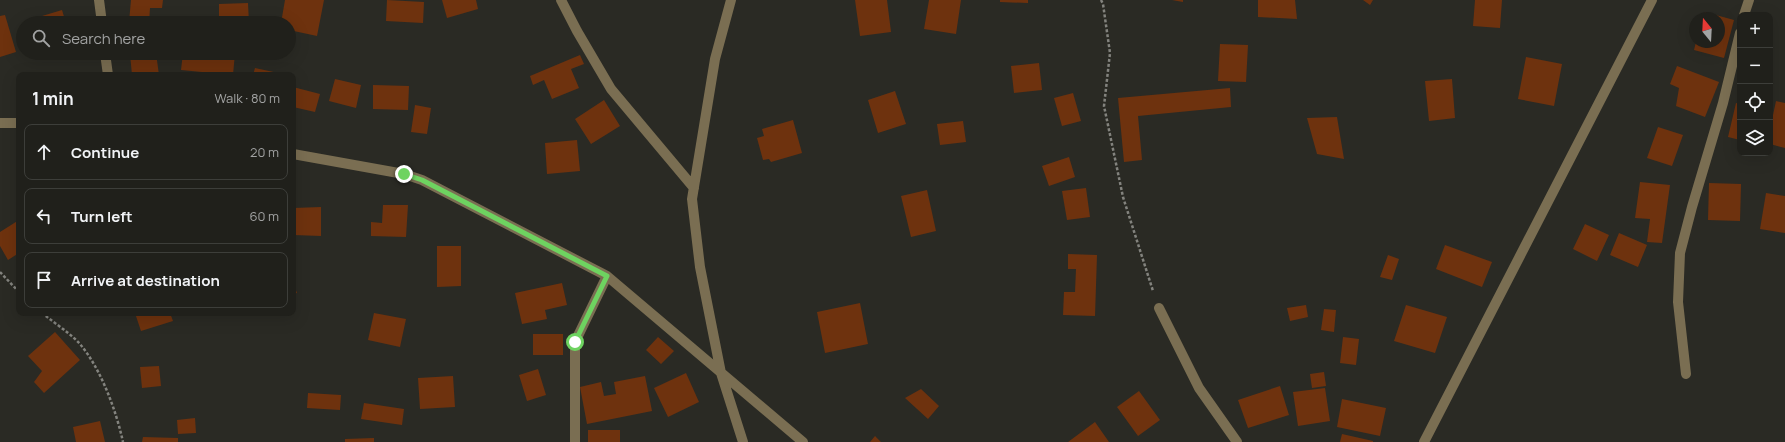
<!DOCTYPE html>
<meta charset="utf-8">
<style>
:root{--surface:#20201b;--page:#2d2d28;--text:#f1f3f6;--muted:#a2a3a3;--line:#3d3e3a}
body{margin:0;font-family:Manrope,sans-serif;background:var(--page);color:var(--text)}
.controls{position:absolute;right:12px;top:12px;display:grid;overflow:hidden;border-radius:8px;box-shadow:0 4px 16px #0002}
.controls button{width:36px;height:36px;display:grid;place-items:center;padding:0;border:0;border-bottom:1px solid var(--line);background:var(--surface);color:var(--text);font:20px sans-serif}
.compass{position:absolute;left:1689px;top:12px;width:36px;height:36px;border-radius:50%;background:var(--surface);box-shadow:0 4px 16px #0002;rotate:342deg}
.stop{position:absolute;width:12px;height:12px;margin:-9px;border:3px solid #6ed360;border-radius:50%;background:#fff}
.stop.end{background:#6ed360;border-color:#fff;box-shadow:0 1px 4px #0008}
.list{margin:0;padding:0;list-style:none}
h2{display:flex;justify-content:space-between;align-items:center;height:52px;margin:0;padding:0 16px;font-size:17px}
h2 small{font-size:13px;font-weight:400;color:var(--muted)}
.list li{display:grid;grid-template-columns:26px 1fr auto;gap:12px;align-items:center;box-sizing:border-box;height:56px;margin:0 8px 8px;padding:0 8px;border:1px solid var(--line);border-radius:8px}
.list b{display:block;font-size:15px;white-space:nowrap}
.list em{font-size:13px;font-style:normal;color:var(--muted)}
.icon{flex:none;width:22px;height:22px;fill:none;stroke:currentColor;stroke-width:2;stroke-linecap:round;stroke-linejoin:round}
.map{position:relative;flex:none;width:1785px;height:442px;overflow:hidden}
.search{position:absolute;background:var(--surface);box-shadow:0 4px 16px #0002;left:16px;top:16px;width:280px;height:44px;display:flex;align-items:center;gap:10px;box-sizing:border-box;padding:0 14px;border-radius:22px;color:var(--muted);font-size:15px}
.panel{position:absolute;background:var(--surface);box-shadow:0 4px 16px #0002;left:16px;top:72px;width:280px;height:244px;border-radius:8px}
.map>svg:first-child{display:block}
.building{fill:#6e320e}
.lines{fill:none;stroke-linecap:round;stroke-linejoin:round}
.path{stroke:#83837e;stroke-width:2.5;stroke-dasharray:3 2;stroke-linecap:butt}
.minor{stroke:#7a6e52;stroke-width:10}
.route{stroke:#6ed360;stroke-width:5}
</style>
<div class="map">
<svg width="1785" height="442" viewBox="0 0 1785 442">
<rect width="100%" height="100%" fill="#2a2a24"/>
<path class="building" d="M131 0H163L162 8H150L149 23 129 22Z
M285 0H324L317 36 289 30V23H281Z
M387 0 424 2 423 23 386 21Z
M442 0H476L478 9 447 18Z
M855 0H887L891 32 860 36Z
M929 0H961L956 34 924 29Z
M1000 0H1028V3L1000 2Z
M1172 0H1183V2Z
M1258 0H1295L1297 19 1258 17Z
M1363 0H1373L1370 5Z
M1475 0H1502L1500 28 1473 26Z
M248 3 249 23H219V4Z
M62 10 66 23H33L32 19Z
M1705 12 1734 20 1724 58 1694 50 1696 42H1719V18H1703Z
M5 15 16 52 0 57V16Z
M1220 44 1248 45 1246 82 1218 81Z
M139 53H156L159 75H132L130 54Z
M183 53H235L233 75 181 70Z
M580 55 584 64 571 69 579 88 552 99 544 80 533 85 530 76Z
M1526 57 1562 64 1554 106 1518 99Z
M1039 63 1042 90 1014 93 1011 66Z
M1677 66 1719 82 1705 117 1676 106 1679 88 1670 84Z
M255 68 283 74V75H253Z
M95 73V75H66L65 74Z
M335 79 361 85 356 108 329 101Z
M1452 79 1455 118 1429 121 1425 81Z
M373 85 409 86 408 110 373 109Z
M293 87 320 94 315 112 293 107Z
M1230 88 1231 107 1138 116 1142 160 1124 162 1118 98Z
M895 91 906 124 878 133 868 100Z
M1073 93 1081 121 1062 126 1054 98Z
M604 100 620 126 591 144 575 119Z
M1776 101 1785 103V148L1770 144V129Z
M1736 103 1740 104V140L1728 137Z
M415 105 431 108 427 134 411 132Z
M1337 117 1344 159 1317 154 1307 118Z
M793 120 802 153 771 162 769 159 763 160 757 138 764 136 762 129Z
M963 121 966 142 940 145 937 124Z
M1658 127 1683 135 1672 166 1647 158Z
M577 140 580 171 547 174 545 143Z
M1069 157 1075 177 1049 186 1042 166Z
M1640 182 1670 185 1662 243 1647 242 1650 219 1635 218Z
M1709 183 1741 184 1740 221 1708 220Z
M1086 188 1090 217 1067 220 1062 191Z
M927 190 936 231 911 237 901 196Z
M1766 193 1785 196V233L1760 229Z
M383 205H408L406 237 371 236V222L382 223Z
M321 207V236L293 235V208Z
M19 220V253L8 260 0 246V232Z
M1585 224 1609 235 1597 261 1573 249Z
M1619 233 1647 245 1638 267 1610 255Z
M1445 245 1492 262 1482 287 1436 269Z
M437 246H461V286L437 287Z
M1068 254 1097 255 1095 316 1063 315 1064 292H1075L1076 269H1068Z
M1388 255 1399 259 1392 280 1380 277Z
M293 282 297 293 293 294Z
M562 283 567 305 545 310 547 319 522 324 515 293Z
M860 303 868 344 825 353 817 312Z
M1306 305 1308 317 1290 321 1287 308Z
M1406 305 1447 317 1435 353 1394 341Z
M1324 309 1336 310 1334 332 1321 330Z
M135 313H170L173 321 141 331Z
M374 313 406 319 400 347 368 340Z
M55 332 80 360 44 393 34 382 42 371 28 356Z
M533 334H563V355H533Z
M658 337 674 351 661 364 646 350Z
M1343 337 1359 339 1356 365 1340 363Z
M159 366 161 386 142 388 140 367Z
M538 369 546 395 527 401 519 375Z
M1324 372 1326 386 1312 388 1310 374Z
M686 373 699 402 668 417 654 388Z
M453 376 455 407 420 409 418 378Z
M645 376 652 411 587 424 580 387 601 382 604 396 616 394 614 382Z
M1280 386 1289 415 1248 428 1238 400Z
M1325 388 1330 421 1298 426 1293 392Z
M921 389 939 406 928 419 905 398Z
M1139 391 1160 420 1138 436 1117 407Z
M308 393 341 395 340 410 307 408Z
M1342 399 1386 408 1380 436 1337 427Z
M364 403 404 409 402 425 361 419Z
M195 418 196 433 178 434 177 420Z
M100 421 105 442H76L73 427Z
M1095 422 1109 442H1068Z
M588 430H620V442H588Z
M1342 434 1373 441V442H1340Z
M875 436 881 442H870Z
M143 437 178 438V442H142Z
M374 438V442H345V439Z"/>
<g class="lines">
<path class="path" d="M1101 0 1103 4 1110 53 1104 106 1123 197 1153 291
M0 272 19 292
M42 313C54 323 69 332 80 344 101 369 116 410 123 442"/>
<path class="minor" d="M99 0 102 23
M561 0 577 31 611 89 694 188
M731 0 715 59 692 199 700 267 721 373 743 442
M1744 15 1749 0
M105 53 108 75
M0 123H19
M293 154 404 174 422 180 607 276 803 442
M1159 308 1199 388 1237 442
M1686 374 1678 302 1680 253 1692 207 1723 103 1740 33
M575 442V342L607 276
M1424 442 1652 0"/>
</g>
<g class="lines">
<path class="route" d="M404 174 422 180 607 276 575 342"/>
</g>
</svg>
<div class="controls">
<button>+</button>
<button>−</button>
<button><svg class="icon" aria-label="locate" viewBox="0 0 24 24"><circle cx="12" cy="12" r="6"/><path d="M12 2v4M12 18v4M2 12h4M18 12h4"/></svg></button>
<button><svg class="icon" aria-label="layers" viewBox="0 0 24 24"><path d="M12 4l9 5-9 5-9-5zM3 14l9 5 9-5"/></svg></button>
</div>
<svg class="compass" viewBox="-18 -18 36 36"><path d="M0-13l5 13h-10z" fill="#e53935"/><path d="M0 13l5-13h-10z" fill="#a2a3a3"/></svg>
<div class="stop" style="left:575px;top:342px"></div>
<div class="stop end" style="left:404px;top:174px"></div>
<div class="search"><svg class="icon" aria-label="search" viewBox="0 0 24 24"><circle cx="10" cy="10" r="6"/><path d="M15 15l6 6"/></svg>Search here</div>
<section class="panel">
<h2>1 min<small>Walk · 80 m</small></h2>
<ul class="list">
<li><svg class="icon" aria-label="ahead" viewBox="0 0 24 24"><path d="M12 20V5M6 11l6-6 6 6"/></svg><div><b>Continue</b></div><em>20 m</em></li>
<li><svg class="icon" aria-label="left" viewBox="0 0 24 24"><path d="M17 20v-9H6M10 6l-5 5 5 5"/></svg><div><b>Turn left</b></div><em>60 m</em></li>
<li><svg class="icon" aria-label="arrive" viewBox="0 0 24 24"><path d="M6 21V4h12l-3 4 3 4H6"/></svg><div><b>Arrive at destination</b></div></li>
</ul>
</section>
</div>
